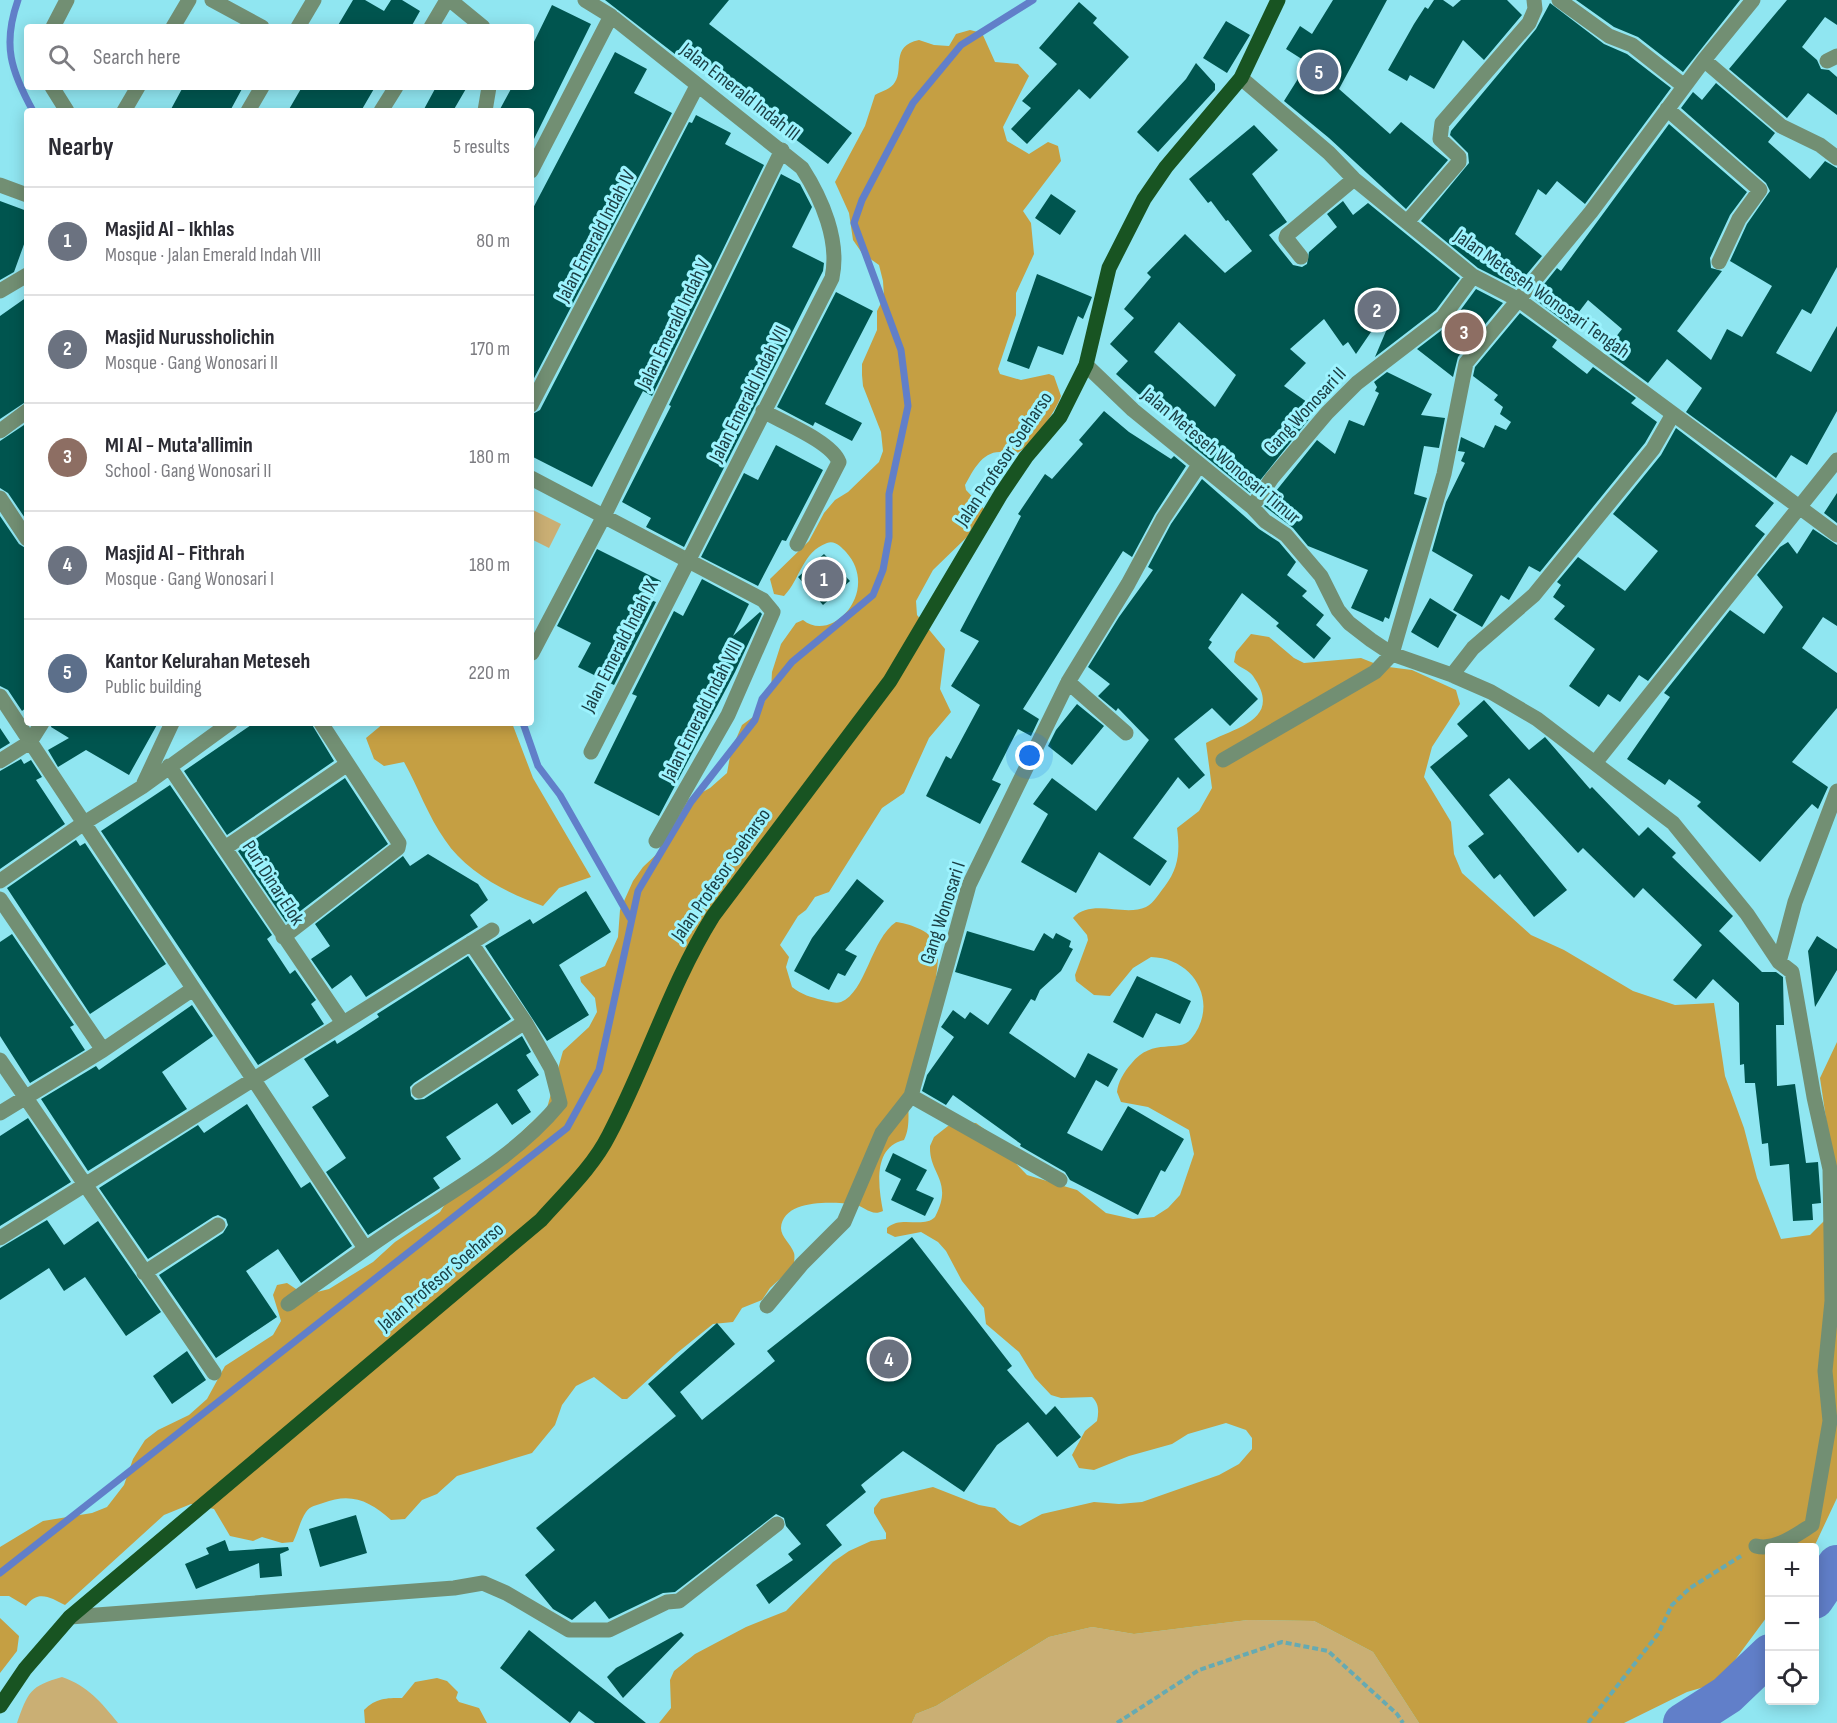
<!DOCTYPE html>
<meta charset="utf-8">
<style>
:root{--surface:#fff;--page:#f7f7f7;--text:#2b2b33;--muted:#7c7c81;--line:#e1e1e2;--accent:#db2777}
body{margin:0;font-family:"Sofia Sans Condensed",sans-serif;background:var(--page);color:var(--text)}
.controls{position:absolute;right:18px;bottom:18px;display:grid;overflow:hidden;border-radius:6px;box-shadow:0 3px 15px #0003}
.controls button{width:54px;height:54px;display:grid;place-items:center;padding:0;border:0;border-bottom:2px solid var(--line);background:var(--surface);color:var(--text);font:30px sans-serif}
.you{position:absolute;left:1030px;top:756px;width:21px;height:21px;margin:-15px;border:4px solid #fff;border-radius:50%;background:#1a73e8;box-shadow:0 0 0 9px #1a73e833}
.badge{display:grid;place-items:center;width:39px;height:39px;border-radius:50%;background:var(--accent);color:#fff;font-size:20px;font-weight:700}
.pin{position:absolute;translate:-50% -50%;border:3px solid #fff;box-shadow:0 2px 6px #0006}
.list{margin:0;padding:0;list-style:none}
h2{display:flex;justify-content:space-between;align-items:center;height:78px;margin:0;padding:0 24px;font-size:26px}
h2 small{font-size:20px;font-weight:400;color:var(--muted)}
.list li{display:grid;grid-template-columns:39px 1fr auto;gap:18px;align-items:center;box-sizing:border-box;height:108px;padding:0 24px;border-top:2px solid var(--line)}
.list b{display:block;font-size:22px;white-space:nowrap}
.list p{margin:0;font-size:20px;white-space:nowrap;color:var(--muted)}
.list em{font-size:20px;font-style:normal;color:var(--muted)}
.icon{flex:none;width:33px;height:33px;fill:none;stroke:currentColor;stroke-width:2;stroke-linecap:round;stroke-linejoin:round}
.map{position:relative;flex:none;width:1837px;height:1723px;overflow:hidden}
.search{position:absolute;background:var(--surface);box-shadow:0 3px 15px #0003;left:24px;top:24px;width:510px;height:66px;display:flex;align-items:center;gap:15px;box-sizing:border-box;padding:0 21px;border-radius:6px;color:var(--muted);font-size:22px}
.panel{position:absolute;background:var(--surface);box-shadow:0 3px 15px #0003;left:24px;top:108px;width:510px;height:618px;border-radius:6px}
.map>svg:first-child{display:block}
.green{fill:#caaf74}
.forest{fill:#c59f43}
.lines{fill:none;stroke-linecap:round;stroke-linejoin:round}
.stream{stroke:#617fc9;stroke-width:7}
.river{stroke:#617fc9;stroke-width:40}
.building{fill:#00554f;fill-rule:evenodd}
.path{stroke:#66aab2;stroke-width:4;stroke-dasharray:6 3;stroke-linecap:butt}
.minor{stroke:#728f73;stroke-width:15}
.major{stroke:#185422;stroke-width:15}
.labels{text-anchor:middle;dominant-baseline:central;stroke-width:6;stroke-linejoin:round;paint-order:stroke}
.street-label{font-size:20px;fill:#1c4045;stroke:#9df3fe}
</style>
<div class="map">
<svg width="1837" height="1723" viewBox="0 0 1837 1723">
<rect width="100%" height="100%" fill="#90e6f1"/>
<path class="green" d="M531 509 561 524 549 548 531 539Z
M1248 1620 1314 1621 1373 1652 1419 1723H912L916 1714 936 1706 1049 1637 1092 1627 1134 1634Z
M62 1677C88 1686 101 1702 118 1723H17C28 1692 30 1686 62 1677Z"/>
<path class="forest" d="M970 30 982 33 995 62 1018 64 1029 76 1003 127 1007 141 1029 154 1048 142 1058 146 1061 161 1023 211 1031 223 1034 254 1016 293V315L998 369 1000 374 1021 380 1049 374 1054 376 1061 396C1056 411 1033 444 1019 452 1013 455 1007 452 1001 452 982 451 973 471 965 485L966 490 984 509 967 537 933 570 916 601 917 615 945 649 940 689 951 712 929 738 904 793 882 808 829 892 815 897 806 910 798 916 780 945 789 957 786 967 792 987C802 995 811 997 822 1000 828 1001 835 1004 841 1002 866 992 871 939 896 922 907 923 930 931 936 942 946 962 916 1065 910 1090 906 1107 912 1124 904 1140 873 1147 878 1186 883 1211 871 1217 865 1206 853 1204 834 1202 783 1198 781 1228 781 1237 791 1244 794 1253 795 1256 794 1262 794 1266L770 1288 762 1300 742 1308 733 1322 713 1324 677 1353 627 1399H622L594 1377 576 1386 562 1405 555 1425 532 1453 457 1476 437 1494 422 1500 405 1519 391 1520C370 1501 351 1492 323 1503 317 1505 310 1506 306 1512 300 1521 298 1532 293 1542L282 1543 262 1537 253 1541 230 1536 214 1509 191 1504 164 1515 65 1605C51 1598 38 1589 26 1606L9 1596H0V1547L43 1521 92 1513 107 1507 124 1485 133 1459 145 1440 158 1430 189 1415 207 1399 225 1366 273 1335 281 1321 273 1295 277 1285 287 1283 299 1291 313 1293 329 1289 373 1262 395 1242 440 1212 458 1184 481 1170 547 1108 563 1051 589 1027 597 1012 595 998 581 982 580 977 605 966 618 937 620 910 633 881 643 867 661 850 664 840 688 800 710 788 727 773 731 751 742 725 757 714 771 690 772 672 781 644 796 623 803 620C832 644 881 591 846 552 841 547 835 540 827 543 802 552 800 580 784 596L774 594 770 579 809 541 824 513 835 500 848 492 879 462 883 451 881 432 863 386 862 375V364L877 330V311L884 297 883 281 879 265 862 253 853 240 849 213 835 182 865 126 875 95C882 91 891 89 895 82 904 69 890 46 919 40L934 45 949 46 956 34Z
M1251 634 1269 637 1294 658 1304 663 1361 658 1381 666 1412 670 1456 690 1460 704 1432 747 1424 777 1451 822 1454 854 1462 873 1531 935 1564 950 1633 991 1675 1005 1714 1003 1725 1076 1744 1128 1757 1178 1781 1239 1810 1235 1837 1208V1498L1814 1547 1770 1548 1769 1614 1718 1683 1687 1692 1624 1723H1419L1373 1652 1314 1621 1248 1620 1134 1634 1092 1627 1049 1637 936 1706 916 1714 912 1723H659L671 1708 670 1680 674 1671 695 1654 746 1627 786 1611 833 1562 849 1551 871 1541 886 1539V1533L874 1513V1508L881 1499 933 1487 979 1505 995 1508 1010 1522 1020 1526 1042 1514 1094 1502 1119 1504 1142 1502 1219 1475 1239 1464 1252 1449V1438L1246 1430 1226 1423 1188 1434 1172 1444 1129 1456 1094 1470 1079 1468 1072 1455 1085 1431 1097 1421C1099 1412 1099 1403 1092 1397L1061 1398 1051 1395 1035 1378 1019 1352 986 1324 984 1308 962 1281 946 1251 938 1242 921 1232 895 1237 887 1233V1228C901 1215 923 1229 935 1217 954 1180 929 1175 930 1146L934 1137 948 1126 959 1122 976 1123 994 1136 1003 1150 1027 1175 1077 1190 1106 1213 1133 1219 1154 1217 1168 1208 1180 1195 1194 1154 1189 1130 1148 1107 1121 1102 1117 1092C1118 1082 1124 1072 1131 1064 1153 1036 1179 1054 1191 1039 1220 1004 1195 958 1151 957L1133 968 1110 996 1094 995 1076 981 1075 975 1088 940 1087 935 1073 918C1091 898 1124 917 1146 907 1154 903 1160 892 1165 886 1179 867 1180 851 1177 828L1199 811 1212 788 1206 743C1235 727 1284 720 1253 676 1249 670 1240 668 1234 662L1236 652Z
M384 723H512L533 778 591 877 559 888 543 906C508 894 466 872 445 840 428 816 418 787 404 762L384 766 374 759 366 738Z
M1837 1042V1193L1820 1078Z
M0 1618 19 1636 17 1651 0 1673Z
M437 1678 447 1681 458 1692 456 1698 459 1702 479 1708 487 1723H365L364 1710C376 1698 386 1698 402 1698L415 1682Z"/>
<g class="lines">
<path class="stream" d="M18 0C2 45 11 71 33 111
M523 723 538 766 560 795 630 918
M0 1573 567 1128 599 1070 638 891 691 802 755 720 762 699 792 662 873 595 883 570 889 537V494L908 406 901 350 854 223 862 200 913 103 961 45 1033 0"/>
<path class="river" d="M1814 1599 1837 1565
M1683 1723 1727 1695 1770 1654"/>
</g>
<path class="building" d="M353 0H365L384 11 391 0H402L420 11 411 27H337Z
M605 0H729L709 24 852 133 828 164 683 54 680 58Z
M1333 0H1387L1339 89 1390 134 1401 122 1448 160 1406 209 1329 138 1284 101 1308 63 1286 49 1300 26 1312 34Z
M1434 0H1443L1453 7 1461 0H1507L1522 15 1484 60 1463 40 1434 89 1410 75 1407 81 1388 70 1414 24 1425 7 1428 9Z
M1576 0H1740L1683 72 1638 37 1614 27Z
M1787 0H1837V25L1825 17 1802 47 1817 60 1821 69 1829 70 1837 77V115L1808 93 1787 118 1729 69Z
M1079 2 1097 18 1093 23 1129 57 1090 99 1079 89 1027 144 1011 129 1031 108 1022 101 1057 64 1039 48Z
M1550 3 1604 44 1627 54 1671 88 1585 204 1557 181 1546 195 1538 189 1515 234 1542 256 1516 287 1478 268 1421 221 1469 163 1468 153 1450 135 1451 131 1536 29Z
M552 5 591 24 531 145V111H499L512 87H531V48Z
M1226 21 1250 35 1227 73 1203 58Z
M615 52 647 69 634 93 672 113 531 384V212Z
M1196 63 1215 84V90L1158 152 1137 132 1186 79Z
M1716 83 1775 133 1768 142 1810 179 1825 161 1837 168V267L1811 314 1802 309 1776 353 1811 372 1837 326V411L1807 465 1791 455 1776 478 1686 412 1702 388 1667 359 1648 383 1605 351 1622 329 1588 300 1569 325 1533 298 1557 268 1561 271 1669 124 1747 192 1730 215 1710 258 1711 268 1722 271 1677 331 1711 360 1727 329 1742 337 1772 286 1730 261 1747 224 1770 191 1766 183 1681 108 1693 92 1702 100Z
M183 87H243L230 111H170Z
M302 87H375L361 111H288Z
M436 87H467L453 111H423Z
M696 115 731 133 725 144 764 165 652 396 643 391 592 487 531 456V415L540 410 689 122 692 123Z
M1254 125 1278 150 1252 174 1287 222 1269 235 1293 265 1302 267 1307 264 1309 252 1337 227 1327 214 1343 201 1353 215 1368 203 1460 278 1436 310 1375 357 1392 317 1384 313 1356 354 1348 342 1343 346 1324 319 1290 349 1306 363 1284 386 1317 409 1250 493 1185 440 1190 433 1147 395 1144 399 1116 374 1128 361 1110 344 1134 318 1124 309 1151 277 1147 273 1185 234 1225 273 1252 251 1228 220 1226 221 1211 201 1208 203 1189 179ZM1179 322 1236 375 1215 407 1154 352Z
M781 174 800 184 812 207 792 247 824 263 823 271 684 547 646 527 651 518 622 502 671 406 669 405Z
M1051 194 1076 211 1060 235 1035 218Z
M0 201 27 211V236L14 272 0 280Z
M1037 274 1092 297 1083 319 1078 316 1063 355 1038 346 1029 369 1007 361Z
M1476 289 1503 303 1458 357 1453 377 1417 349 1451 323Z
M836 292 873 311 825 404 862 423 852 441 815 422 813 426 777 407Z
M27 297V401L0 419V316Z
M1520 313 1557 340 1552 347 1587 374 1593 367 1636 398 1631 403 1657 422 1645 443 1540 572 1529 566 1509 600 1501 595 1482 627 1453 610 1473 575 1432 551 1446 502 1465 463 1461 461 1465 452 1458 451 1461 437 1484 448 1495 425 1506 430 1511 422 1500 414 1503 407 1494 400 1498 395 1473 376 1475 367Z
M1387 372 1432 394 1421 415 1445 418 1439 448 1424 446 1414 494 1427 498 1389 619 1385 617 1383 622 1351 608 1368 570 1308 546 1293 528 1264 506 1317 440 1335 454 1349 420 1364 426 1379 393 1375 391 1377 387 1374 382Z
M1104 411 1129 432 1171 459 1174 456 1186 466 1155 514 1132 557 1123 551 1023 709 1039 719 1031 736 1018 729 992 780 1001 784 980 824 926 796 946 756 951 759 980 705 951 686 979 641 960 631 1021 516 1018 514 1045 474 1052 479 1083 444 1079 440Z
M27 423V521L8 493 0 488V441Z
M1676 428 1774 503 1755 526 1765 534 1648 681 1639 675 1620 702 1608 694 1599 707 1569 686 1595 649 1554 619 1565 606 1553 597 1561 585 1557 582 1578 557 1625 591 1658 551 1613 514 1661 455Z
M776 445 823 470 786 541 782 540 758 586 701 557 744 473 758 480Z
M1202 479 1259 529 1279 542 1296 562 1287 575 1307 591 1302 596 1324 615 1316 625 1331 638 1314 659 1276 626 1279 623 1242 593 1209 640 1212 642 1208 648 1258 699 1230 726 1212 708 1174 739 1205 775 1189 789 1178 777 1133 838 1167 861 1150 886 1099 852 1076 893 1021 862 1048 814 1033 804 1052 778 1096 811 1149 740 1118 708 1116 711 1098 696 1110 684 1088 667 1119 617 1153 570 1148 567 1171 524Z
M1837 493V523L1824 513Z
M0 516 19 544 27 549V707L22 711 8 690 0 686Z
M1813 529 1837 545V626L1823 617 1802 648 1837 673V708L1792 762 1828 787 1818 809 1812 804 1760 862 1697 806 1701 802 1669 779 1665 785 1627 759 1670 697 1664 693 1730 610 1764 634 1783 607 1757 575 1780 547 1788 542 1797 554Z
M597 549 661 581 651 600 656 602 614 685 578 667 591 643 557 626Z
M824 554 850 581 823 605 798 577Z
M702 579 749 604 733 636 760 612 762 614 735 672 659 816 594 783 637 696 632 694 674 611 683 616Z
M1430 598 1457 615 1438 648 1411 632Z
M1484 700 1529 750 1545 737 1590 789 1592 787 1639 836 1648 827 1676 853 1672 857 1733 916 1719 931 1762 972H1776L1783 977 1784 1025H1776L1777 1086 1795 1084 1806 1163 1818 1162 1821 1203 1812 1204 1813 1220 1793 1221 1789 1164 1770 1166 1768 1143 1762 1144 1755 1083H1745L1744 1064 1740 1065 1739 1003 1713 979 1696 999 1673 980 1702 945 1643 888 1634 898 1583 848 1578 853 1509 778 1489 795 1567 890 1534 917 1500 874 1494 879 1468 846 1484 834 1430 767 1468 736 1457 724Z
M1077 704 1104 726 1072 765 1048 746 1056 730Z
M52 723H158L129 775 86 750 58 767 48 750 69 738 51 727Z
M254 723H311L334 761 227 835 184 771Z
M0 728 10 743 0 749Z
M21 759 24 764 31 760 42 777 36 780 65 824 0 869V771Z
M345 778 388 844 286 922 238 851Z
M170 785 272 935 267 939 290 974 295 970 316 1000 311 1004 324 1024 258 1065 101 831Z
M76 840 80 846 85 843 166 964 90 1014 7 888Z
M428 854 478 884 488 900 470 915 478 927 366 997 351 975 332 989 311 959 330 946 315 924 403 856 410 866Z
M857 879 884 901 845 950 857 956 845 976 838 973 829 990 794 971 812 938Z
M586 891 611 932 559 965 589 1015 547 1041 485 946 530 919 533 924Z
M967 931 1034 951 1044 933 1053 939 1056 933 1071 941 1069 947 1073 949 1061 971 1040 990 1035 1001 1031 999 1009 1033 1075 1078 1088 1053 1118 1069 1108 1087 1096 1080 1067 1133 1102 1151 1128 1106 1184 1139 1165 1172 1161 1170 1138 1215 1070 1180 1065 1172 1020 1146 1021 1144 953 1095 946 1105 922 1091 927 1075 954 1037 941 1027 953 1010 965 1019 970 1012 988 1025 1012 989 955 972Z
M12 934 74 1025 70 1027 85 1050 30 1083 0 1036V942Z
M1817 936 1837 949V970L1815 1007 1808 951Z
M468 956 511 1019 414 1083 410 1087 411 1096 415 1100 424 1099 522 1036 531 1052 526 1055 539 1075 517 1090 531 1112 512 1125 497 1103 446 1137 461 1159 433 1178 440 1188 368 1235 326 1172 346 1158 312 1107 329 1096 304 1059 335 1040 337 1044 356 1032 379 1017 377 1014Z
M1137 976 1191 1001 1180 1024 1156 1013 1143 1038 1113 1022Z
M192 1005 213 1036 162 1072 187 1109 88 1171 41 1099 96 1066 99 1070Z
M247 1104 301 1188 310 1182 352 1246 301 1283 278 1249 246 1271 277 1317 216 1358 159 1275 223 1233 228 1225 226 1219 218 1215 213 1217 148 1259 99 1188 198 1125 204 1133Z
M28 1118 71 1182 0 1226V1136Z
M893 1153 927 1170 916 1190 934 1198 925 1216 891 1200 901 1179 885 1171Z
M47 1220 64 1245 98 1221 161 1312 126 1336 85 1277 64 1291 49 1268 0 1300V1248Z
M912 1237 1012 1366 1007 1370 1046 1415 1055 1406 1081 1437 1057 1457 1028 1422 997 1445 964 1492 903 1451 861 1485 866 1492 826 1525 842 1545 769 1604 756 1585 793 1560 788 1554 801 1544 786 1526 784 1518 776 1514 675 1592 663 1593 609 1619 595 1601 572 1620 553 1609 525 1575 555 1550 536 1528 676 1416 648 1384 717 1323 735 1344 680 1392 702 1420 775 1361 767 1351Z
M187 1351 206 1380 172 1404 153 1376Z
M356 1515 367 1553 320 1567 309 1529Z
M225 1540 229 1551 288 1547 289 1550 280 1554 282 1576 260 1578 259 1563 196 1589 185 1564 209 1554 206 1548Z
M529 1630 620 1702 646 1723H595L579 1711 570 1723 500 1668Z
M681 1632 684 1635 623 1698 607 1677 616 1668Z"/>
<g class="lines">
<path class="path" d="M1117 1723 1199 1670 1282 1642 1328 1651 1397 1714 1403 1723
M1588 1723 1658 1634 1672 1605 1690 1588 1741 1556"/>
<path class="minor" d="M212 0 262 27
M450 0 483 27
M585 0 611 16 802 168C822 199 840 241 832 278L591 752
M1559 0 1609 36 1632 45 1684 86
M53 27 67 0
M173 27 189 0
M298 27 314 0
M431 27 447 0
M1704 60 1781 126 1820 145 1837 158
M1827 61 1837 56
M1241 78 1329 153 1354 179 1473 276 1519 300 1837 535
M52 87 67 111
M1667 109 1760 190 1739 219 1719 262
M124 111 138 87
M248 111 262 87
M381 111 396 87
M485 111 489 87
M531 171 611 16
M0 185 27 195
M1407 222 1459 162V157L1440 139 1442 123 1529 23 1535 9 1534 0
M1301 257 1286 238 1287 235 1354 179
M0 291 27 275
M1086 365 1133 410 1252 507 1265 521 1286 535 1321 576 1338 610 1349 623 1371 640 1392 654 1452 675 1491 692 1537 719 1673 823 1747 914 1779 962 1792 972 1814 1097 1830 1169 1832 1301 1825 1371 1830 1421 1812 1525C1796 1535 1775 1551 1756 1546
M531 405 697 86
M763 411C782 422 832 442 839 462L797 544
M0 431 27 411
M531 478 763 600 773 612 728 715 656 841
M0 498 27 539
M1252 507 1272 478 1327 413 1357 383 1443 317 1473 276
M532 653 604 516 782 150
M1452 675 1473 648 1534 595 1653 449 1673 414
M1068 682 1126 733
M0 696 365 1248
M1223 760 1375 672 1392 654 1444 474 1466 363 1591 212 1704 60 1753 0
M0 761 30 742 42 723
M1595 763 1837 460
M169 766 343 1023
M144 783 172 723
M225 848 346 765
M0 881 84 823 142 787 230 723
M0 899 103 1050
M283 937 398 848 399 843 321 723
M1779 962 1795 902 1837 791
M0 1060 214 1373
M419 1091 525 1022
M911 1096 1060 1180
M0 1113 103 1050 193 989
M0 1238 492 930
M144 1273 218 1225
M288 1304C327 1276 367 1247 408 1220 462 1185 518 1154 560 1103L551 1068 525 1022 471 943
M767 1306 802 1264 844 1222 882 1133 911 1096 969 885 1068 682 1128 584 1163 519 1199 465
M70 1617 454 1588 483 1583 506 1593 569 1630H609L667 1602 679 1601 777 1524"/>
<path class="major" d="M0 1706 25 1669 70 1617 541 1220C564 1194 593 1167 609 1135 647 1063 670 985 713 916L890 681 1001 494 1026 457 1060 417 1086 365 1109 268 1144 199 1166 167 1241 78 1278 0"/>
</g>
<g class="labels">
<g class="street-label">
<text transform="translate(740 92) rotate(38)">Jalan Emerald Indah III</text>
<text transform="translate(596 236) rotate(-62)">Jalan Emerald Indah IV</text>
<text transform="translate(1542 294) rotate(35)">Jalan Meteseh Wonosari Tengah</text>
<text transform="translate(674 324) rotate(-64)">Jalan Emerald Indah V</text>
<text transform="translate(749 394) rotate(-63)">Jalan Emerald Indah VII</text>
<text transform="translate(1305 411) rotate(-47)">Gang Wonosari II</text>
<text transform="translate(1221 456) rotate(40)">Jalan Meteseh Wonosari Timur</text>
<text transform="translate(1004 459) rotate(-56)">Jalan Profesor Soeharso</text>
<text transform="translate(620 646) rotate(-63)">Jalan Emerald Indah IX</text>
<text transform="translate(702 711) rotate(-63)">Jalan Emerald Indah VIII</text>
<text transform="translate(721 875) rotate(-55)">Jalan Profesor Soeharso</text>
<text transform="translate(273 883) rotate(57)">Puri Dinar Elok</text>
<text transform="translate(943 913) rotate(-72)">Gang Wonosari I</text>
<text transform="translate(441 1277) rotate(-40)">Jalan Profesor Soeharso</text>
</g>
</g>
</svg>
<div class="controls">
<button>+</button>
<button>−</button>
<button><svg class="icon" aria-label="locate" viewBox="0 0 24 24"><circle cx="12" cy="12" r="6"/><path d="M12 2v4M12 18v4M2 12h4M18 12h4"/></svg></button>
</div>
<div class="you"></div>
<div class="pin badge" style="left:824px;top:579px;background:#6b7280">1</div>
<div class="pin badge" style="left:1377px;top:310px;background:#6b7280">2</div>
<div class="pin badge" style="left:1464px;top:332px;background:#8d6e63">3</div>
<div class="pin badge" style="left:889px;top:1359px;background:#6b7280">4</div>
<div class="pin badge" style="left:1319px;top:72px;background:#5c6f8a">5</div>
<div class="search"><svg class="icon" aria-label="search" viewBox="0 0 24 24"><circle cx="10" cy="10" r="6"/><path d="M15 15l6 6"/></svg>Search here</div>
<section class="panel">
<h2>Nearby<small>5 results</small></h2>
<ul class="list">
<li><span class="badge" style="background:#6b7280">1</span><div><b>Masjid Al - Ikhlas</b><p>Mosque · Jalan Emerald Indah VIII</p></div><em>80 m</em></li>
<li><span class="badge" style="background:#6b7280">2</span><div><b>Masjid Nurussholichin</b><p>Mosque · Gang Wonosari II</p></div><em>170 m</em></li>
<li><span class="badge" style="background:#8d6e63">3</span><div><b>MI Al - Muta'allimin</b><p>School · Gang Wonosari II</p></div><em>180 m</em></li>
<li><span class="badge" style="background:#6b7280">4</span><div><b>Masjid Al - Fithrah</b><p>Mosque · Gang Wonosari I</p></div><em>180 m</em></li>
<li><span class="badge" style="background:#5c6f8a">5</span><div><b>Kantor Kelurahan Meteseh</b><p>Public building</p></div><em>220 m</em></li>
</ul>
</section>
</div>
